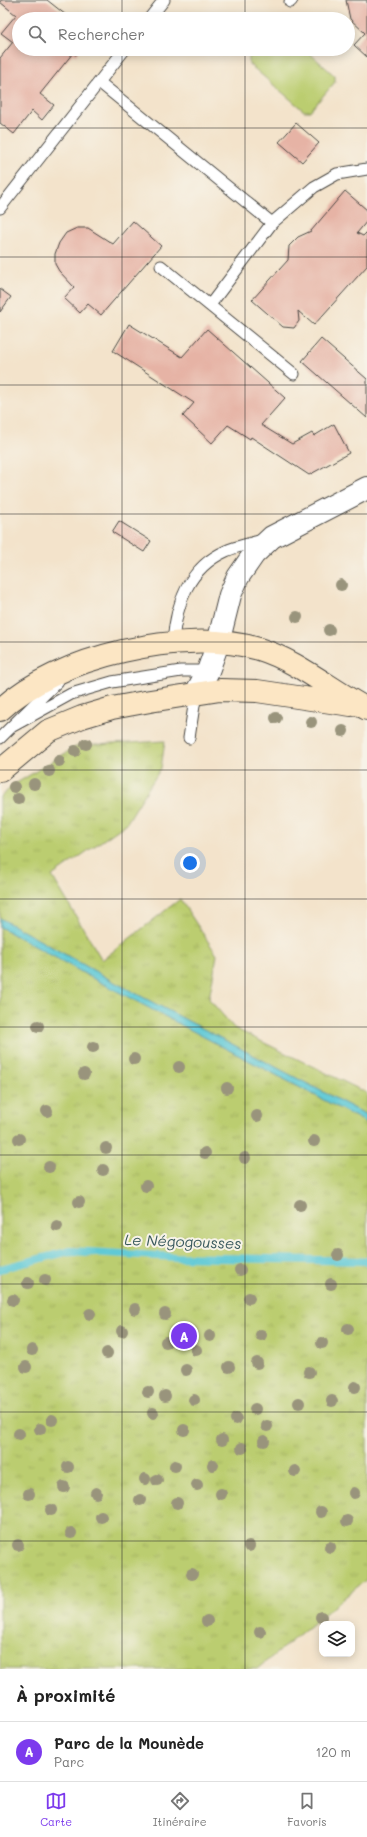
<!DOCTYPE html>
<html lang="fr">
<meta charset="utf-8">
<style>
:root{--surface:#fff;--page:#f6f6f6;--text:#222;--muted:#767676;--line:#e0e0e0;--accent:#7c3aed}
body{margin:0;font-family:Mali,sans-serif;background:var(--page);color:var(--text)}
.controls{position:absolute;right:12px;bottom:12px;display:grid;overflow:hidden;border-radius:8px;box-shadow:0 2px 10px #0003}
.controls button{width:36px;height:36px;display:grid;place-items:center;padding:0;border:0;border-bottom:1px solid var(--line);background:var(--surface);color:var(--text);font:20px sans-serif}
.you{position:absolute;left:190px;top:863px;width:14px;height:14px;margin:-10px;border:3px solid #fff;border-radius:50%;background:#1a73e8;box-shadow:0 0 0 6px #1a73e833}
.badge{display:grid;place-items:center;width:26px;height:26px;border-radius:50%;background:var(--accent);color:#fff;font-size:13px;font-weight:700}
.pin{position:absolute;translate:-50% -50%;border:2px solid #fff;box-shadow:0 1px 4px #0006}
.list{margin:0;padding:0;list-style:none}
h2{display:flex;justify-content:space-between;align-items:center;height:52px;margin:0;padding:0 16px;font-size:17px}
h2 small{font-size:13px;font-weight:400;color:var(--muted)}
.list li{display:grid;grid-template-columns:26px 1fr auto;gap:12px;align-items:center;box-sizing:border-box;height:60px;padding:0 16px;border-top:1px solid var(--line)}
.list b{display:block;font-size:15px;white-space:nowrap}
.list p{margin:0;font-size:13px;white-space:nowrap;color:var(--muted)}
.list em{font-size:13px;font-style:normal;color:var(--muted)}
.icon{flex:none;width:22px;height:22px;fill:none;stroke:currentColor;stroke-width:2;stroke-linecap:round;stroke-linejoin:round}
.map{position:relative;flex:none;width:367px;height:1669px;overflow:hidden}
.search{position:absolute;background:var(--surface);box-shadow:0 2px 10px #0003;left:12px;right:12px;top:12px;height:44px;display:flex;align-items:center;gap:10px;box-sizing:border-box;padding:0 14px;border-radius:22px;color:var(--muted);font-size:15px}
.sheet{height:112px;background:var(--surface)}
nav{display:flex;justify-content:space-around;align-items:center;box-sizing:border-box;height:56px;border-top:1px solid var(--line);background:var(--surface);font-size:11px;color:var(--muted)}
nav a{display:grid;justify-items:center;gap:2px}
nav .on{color:var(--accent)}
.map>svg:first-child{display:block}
.green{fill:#bbcd70;stroke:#737c4e}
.park{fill:url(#park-tufts);stroke:#737c4e}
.water{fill:#5ec9d6;stroke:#447a80}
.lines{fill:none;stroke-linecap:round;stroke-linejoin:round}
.stream{stroke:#5ec9d6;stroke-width:8}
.building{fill:#e6b3a5}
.lane-casing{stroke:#494743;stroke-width:13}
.street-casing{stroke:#494743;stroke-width:24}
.secondary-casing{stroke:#494743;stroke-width:24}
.lane{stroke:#fff;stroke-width:11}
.street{stroke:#fff;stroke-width:22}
.secondary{stroke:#fce6c4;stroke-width:22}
.tree{fill:#99947c}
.grid{fill:none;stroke:#2b2b2b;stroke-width:1;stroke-opacity:0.55}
.labels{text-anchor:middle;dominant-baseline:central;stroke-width:4;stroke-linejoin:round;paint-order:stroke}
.water-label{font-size:15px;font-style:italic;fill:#3a5a5e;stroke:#f7f3e8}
</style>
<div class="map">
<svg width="367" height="1669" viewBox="0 0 367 1669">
<defs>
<pattern id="park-tufts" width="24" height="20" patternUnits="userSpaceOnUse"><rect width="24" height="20" fill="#bbcd70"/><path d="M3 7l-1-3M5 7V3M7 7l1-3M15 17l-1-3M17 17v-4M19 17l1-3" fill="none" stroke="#a1b061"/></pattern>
</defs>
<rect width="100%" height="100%" fill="#f7f3e8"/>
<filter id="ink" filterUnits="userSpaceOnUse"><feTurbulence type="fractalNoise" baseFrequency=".025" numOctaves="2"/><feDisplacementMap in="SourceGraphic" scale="8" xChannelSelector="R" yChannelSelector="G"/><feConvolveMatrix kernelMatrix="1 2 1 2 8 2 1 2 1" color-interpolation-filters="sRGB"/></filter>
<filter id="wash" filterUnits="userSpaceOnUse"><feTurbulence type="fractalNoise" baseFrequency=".012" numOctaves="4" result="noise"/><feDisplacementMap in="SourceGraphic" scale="16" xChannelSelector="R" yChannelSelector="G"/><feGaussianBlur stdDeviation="0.9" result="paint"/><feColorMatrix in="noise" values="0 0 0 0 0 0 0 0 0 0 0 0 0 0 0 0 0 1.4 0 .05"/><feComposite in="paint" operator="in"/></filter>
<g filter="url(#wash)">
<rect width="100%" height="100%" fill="#f3e3cb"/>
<path class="green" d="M255 49H305L335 76V82L310 111H304L249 64V56Z"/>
<path class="park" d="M165 741 161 768 126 824 52 876 102 960 180 899 217 955 209 999 234 1028 367 1093V1579L257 1669H0V797L15 784 77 746Z"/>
<path class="water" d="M0 918 118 984 367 1115V1123L92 978 0 927Z"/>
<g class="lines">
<path class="stream" d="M0 1269 70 1251 176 1257 367 1261"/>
</g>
<g id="blocks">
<path class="building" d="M1 0H47L71 19H19V49H81L76 55 73 53 40 94 54 105 42 120 32 111 14 134 0 123V58L13 42 1 33 16 15 0 2Z
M346 0H367V57L354 45 365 33 350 19Z
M296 123 319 143 302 162 279 142Z
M345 191 367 210V221L357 233 363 236 367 232V266L314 325 298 311 299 321 294 328 283 327 252 300 288 260 289 246 298 237 311 231Z
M133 221 161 246 101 315 88 304 80 313 64 298 74 287 59 271 55 264V254L59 243 66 233 77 228H88L113 244Z
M0 289 11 297 0 312Z
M129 324 182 357 207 329 285 398 261 425 292 444 312 433 314 436 334 424 349 453 309 475 251 437 250 439 228 425 212 443 183 416 194 403 113 351Z
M321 339 367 379V418L302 361Z
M119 521 151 541 144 552 112 532Z"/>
</g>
</g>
<g filter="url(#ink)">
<use href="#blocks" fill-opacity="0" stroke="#494743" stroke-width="1"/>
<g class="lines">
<g class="lane-casing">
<path id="lane" d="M290 2 292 0
M149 19 164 0
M99 82 272 223
M0 208 125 49
M161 266 294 374
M210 305 272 223 314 187 337 174 367 169
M173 642C176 604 188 568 226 551 237 546 250 544 262 540
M11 727 71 694 112 682 181 671H208
M0 738 58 681
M189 738 196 693"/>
</g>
<g class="street-casing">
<path id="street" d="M196 693 208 671 218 643 230 595 238 577 254 554 272 537 367 488"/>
</g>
<g class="secondary-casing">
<path id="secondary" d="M0 710C57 656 184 627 259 649 298 661 331 690 367 709
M0 771 48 731 82 717 112 708 150 701 220 690 257 691 351 705"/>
</g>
<use href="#lane" class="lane"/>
<use href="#street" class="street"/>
<use href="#secondary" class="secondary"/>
</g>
<g class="tree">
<circle cx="341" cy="585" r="6"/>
<circle cx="297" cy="617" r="6"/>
<circle cx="329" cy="630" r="6"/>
<circle cx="276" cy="718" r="6"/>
<circle cx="311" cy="722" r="6"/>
<circle cx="343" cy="731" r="6"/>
<circle cx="86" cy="744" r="6"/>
<circle cx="75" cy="751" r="6"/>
<circle cx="59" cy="761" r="6"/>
<circle cx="49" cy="771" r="6"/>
<circle cx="34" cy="784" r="6"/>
<circle cx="14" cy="787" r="6"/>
<circle cx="18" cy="799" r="6"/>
<circle cx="38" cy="1026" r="6"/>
<circle cx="93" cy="1047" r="6"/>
<circle cx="134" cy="1059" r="6"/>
<circle cx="179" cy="1067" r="6"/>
<circle cx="84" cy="1074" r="6"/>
<circle cx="227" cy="1088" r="6"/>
<circle cx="47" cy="1111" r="6"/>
<circle cx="257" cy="1116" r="6"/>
<circle cx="19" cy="1139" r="6"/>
<circle cx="314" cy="1141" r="6"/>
<circle cx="106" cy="1148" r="6"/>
<circle cx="205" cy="1153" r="6"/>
<circle cx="245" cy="1158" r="6"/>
<circle cx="49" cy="1167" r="6"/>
<circle cx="103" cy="1170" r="6"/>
<circle cx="146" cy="1186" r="6"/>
<circle cx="79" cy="1202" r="6"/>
<circle cx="300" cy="1205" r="6"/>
<circle cx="57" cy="1226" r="6"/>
<circle cx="338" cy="1255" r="6"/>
<circle cx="240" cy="1270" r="6"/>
<circle cx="45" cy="1280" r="6"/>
<circle cx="28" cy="1283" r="6"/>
<circle cx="331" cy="1284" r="6"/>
<circle cx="249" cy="1298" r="6"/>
<circle cx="13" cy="1300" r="6"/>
<circle cx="135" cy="1309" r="6"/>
<circle cx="90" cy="1314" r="6"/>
<circle cx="165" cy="1314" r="6"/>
<circle cx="348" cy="1329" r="6"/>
<circle cx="122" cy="1331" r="6"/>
<circle cx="178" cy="1332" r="6"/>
<circle cx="261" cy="1335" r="6"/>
<circle cx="210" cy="1336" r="6"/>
<circle cx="166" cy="1342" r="6"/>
<circle cx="322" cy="1343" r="6"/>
<circle cx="32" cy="1350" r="6"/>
<circle cx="196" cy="1350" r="6"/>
<circle cx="107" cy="1353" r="6"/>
<circle cx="257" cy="1363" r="6"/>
<circle cx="26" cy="1367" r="6"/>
<circle cx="229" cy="1367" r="6"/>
<circle cx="186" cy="1370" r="6"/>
<circle cx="309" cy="1372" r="6"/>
<circle cx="355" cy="1387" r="6"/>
<circle cx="148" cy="1392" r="6"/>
<circle cx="165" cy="1396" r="6"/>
<circle cx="194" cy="1400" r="6"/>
<circle cx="332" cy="1401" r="6"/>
<circle cx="299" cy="1403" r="6"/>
<circle cx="255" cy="1409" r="6"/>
<circle cx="153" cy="1413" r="6"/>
<circle cx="236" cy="1419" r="6"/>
<circle cx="52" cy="1420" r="6"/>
<circle cx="267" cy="1426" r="6"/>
<circle cx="40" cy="1429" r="6"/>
<circle cx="184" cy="1430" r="6"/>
<circle cx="19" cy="1434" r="6"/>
<circle cx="222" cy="1440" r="6"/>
<circle cx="264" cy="1441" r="6"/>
<circle cx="242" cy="1448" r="6"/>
<circle cx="213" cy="1465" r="6"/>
<circle cx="175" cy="1466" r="6"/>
<circle cx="68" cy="1467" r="6"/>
<circle cx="295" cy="1471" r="6"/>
<circle cx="145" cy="1479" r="6"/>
<circle cx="157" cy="1480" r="6"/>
<circle cx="197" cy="1485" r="6"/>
<circle cx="64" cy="1487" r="6"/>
<circle cx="96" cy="1493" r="6"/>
<circle cx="354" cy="1493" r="6"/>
<circle cx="29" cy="1494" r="6"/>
<circle cx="221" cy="1494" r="6"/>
<circle cx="140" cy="1500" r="6"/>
<circle cx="177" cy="1503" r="6"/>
<circle cx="51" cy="1510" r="6"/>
<circle cx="321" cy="1512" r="6"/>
<circle cx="101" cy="1517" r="6"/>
<circle cx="347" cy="1521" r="6"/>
<circle cx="71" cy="1533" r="6"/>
<circle cx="18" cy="1545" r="6"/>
<circle cx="249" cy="1546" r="6"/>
<circle cx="330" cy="1547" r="6"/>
<circle cx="192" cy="1574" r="6"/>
<circle cx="321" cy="1617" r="6"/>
<circle cx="207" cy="1621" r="6"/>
<circle cx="260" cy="1632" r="6"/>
</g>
</g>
<path class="grid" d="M122 0V19M245 0V19M122 49V1669M245 49V1669M0 128H367M0 257H367M0 385H367M0 514H367M0 642H367M0 770H367M0 899H367M0 1027H367M0 1155H367M0 1284H367M0 1412H367M0 1541H367"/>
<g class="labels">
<g class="water-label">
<text transform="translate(183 1241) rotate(2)">Le Négogousses</text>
</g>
</g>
</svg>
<div class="controls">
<button><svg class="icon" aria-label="layers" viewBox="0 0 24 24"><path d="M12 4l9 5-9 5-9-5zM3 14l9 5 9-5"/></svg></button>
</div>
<div class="you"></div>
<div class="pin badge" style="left:184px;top:1336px">A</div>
<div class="search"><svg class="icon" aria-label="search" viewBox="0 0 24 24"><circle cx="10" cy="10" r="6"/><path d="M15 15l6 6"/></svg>Rechercher</div>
</div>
<section class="sheet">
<h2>À proximité<small></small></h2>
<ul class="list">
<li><span class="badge">A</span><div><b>Parc de la Mounède</b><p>Parc</p></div><em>120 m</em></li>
</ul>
</section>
<nav>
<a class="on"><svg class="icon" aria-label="map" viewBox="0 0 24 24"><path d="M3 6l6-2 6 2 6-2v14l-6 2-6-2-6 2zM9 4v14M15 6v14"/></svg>Carte</a>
<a><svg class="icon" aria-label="directions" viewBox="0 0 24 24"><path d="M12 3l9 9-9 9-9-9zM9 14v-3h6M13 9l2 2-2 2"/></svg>Itinéraire</a>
<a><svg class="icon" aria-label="saved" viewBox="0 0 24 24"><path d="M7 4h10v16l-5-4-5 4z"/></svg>Favoris</a>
</nav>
